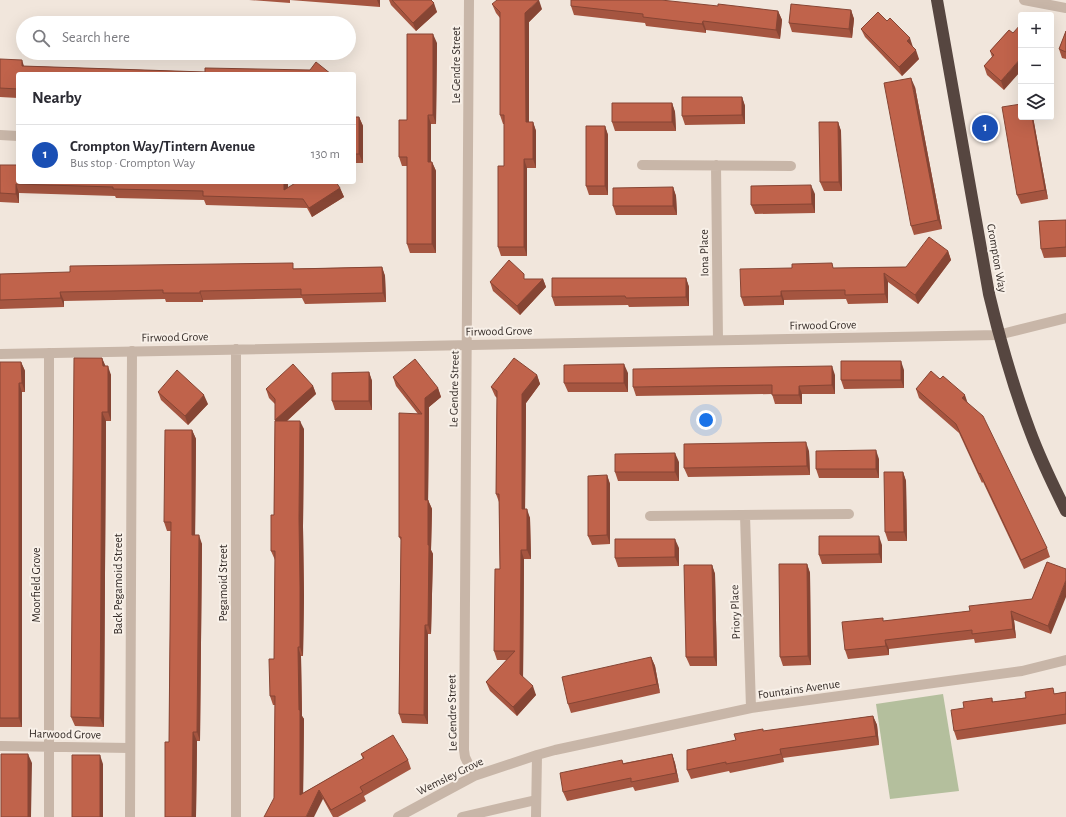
<!DOCTYPE html>
<meta charset="utf-8">
<style>
:root{--surface:#fff;--page:#f2f2f3;--text:#2b2b33;--muted:#7c7c81;--line:#e1e1e2;--accent:#205355}
body{margin:0;font-family:"Alegreya Sans",sans-serif;background:var(--page);color:var(--text)}
.controls{position:absolute;right:12px;top:12px;display:grid;overflow:hidden;border-radius:4px;box-shadow:0 4px 16px #0002}
.controls button{width:36px;height:36px;display:grid;place-items:center;padding:0;border:0;border-bottom:1px solid var(--line);background:var(--surface);color:var(--text);font:20px sans-serif}
.you{position:absolute;left:706px;top:420px;width:14px;height:14px;margin:-10px;border:3px solid #fff;border-radius:50%;background:#1a73e8;box-shadow:0 0 0 6px #1a73e833}
.badge{display:grid;place-items:center;width:26px;height:26px;border-radius:50%;background:var(--accent);color:#fff;font-size:13px;font-weight:700}
.pin{position:absolute;translate:-50% -50%;border:2px solid #fff;box-shadow:0 1px 4px #0006}
.list{margin:0;padding:0;list-style:none}
h2{display:flex;justify-content:space-between;align-items:center;height:52px;margin:0;padding:0 16px;font-size:17px}
h2 small{font-size:13px;font-weight:400;color:var(--muted)}
.list li{display:grid;grid-template-columns:26px 1fr auto;gap:12px;align-items:center;box-sizing:border-box;height:60px;padding:0 16px;border-top:1px solid var(--line)}
.list b{display:block;font-size:15px;white-space:nowrap}
.list p{margin:0;font-size:13px;white-space:nowrap;color:var(--muted)}
.list em{font-size:13px;font-style:normal;color:var(--muted)}
.icon{flex:none;width:22px;height:22px;fill:none;stroke:currentColor;stroke-width:2;stroke-linecap:round;stroke-linejoin:round}
.map{position:relative;flex:none;width:1066px;height:817px;overflow:hidden}
.search{position:absolute;background:var(--surface);box-shadow:0 4px 16px #0002;left:16px;top:16px;width:340px;height:44px;display:flex;align-items:center;gap:10px;box-sizing:border-box;padding:0 14px;border-radius:22px;color:var(--muted);font-size:15px}
.panel{position:absolute;background:var(--surface);box-shadow:0 4px 16px #0002;left:16px;top:72px;width:340px;height:112px;border-radius:4px}
.map>svg:first-child{display:block}
.green{fill:#b4bf9d}
.lines{fill:none;stroke-linecap:round;stroke-linejoin:round}
.lane{stroke:#c8b6a8;stroke-width:10}
.street{stroke:#c8b6a8;stroke-width:10}
.highway{stroke:#564640;stroke-width:12}
.wall{fill:#a55540}
.shaded-wall{fill:#864534}
.building{fill:#c0634b;stroke:#864534}
.labels{text-anchor:middle;dominant-baseline:central;stroke-width:4;stroke-linejoin:round;paint-order:stroke}
.street-label{font-size:12px;fill:#352c28;stroke:#f8f0e8}
</style>
<div class="map">
<svg width="1066" height="817" viewBox="0 0 1066 817">
<rect width="100%" height="100%" fill="#f1e6dc"/>
<path class="green" d="M943 694 959 791 890 799 876 704Z"/>
<g class="lines">
<path class="lane" d="M130 817 132 351
M462 817 536 800"/>
<path class="street" d="M469 0 464 750 465 757 474 776
M1024 0 1066 8
M0 135 18 136
M642 165 791 166
M716 165 718 340
M236 349V817
M0 354 998 335 1066 318
M745 515 751 708
M650 516 849 514
M0 746 130 748
M49 817V353
M398 817 474 776 537 755 555 750 751 708 1022 671 1066 660
M536 817 537 755"/>
<path class="highway" d="M937 0 989 294C1000 340 1013 386 1030 431 1040 458 1053 485 1066 511"/>
</g>
<path class="wall" d="M249 0H380V7L290 0V3Z
M389 0H431L437 12 416 31 391 5Z
M492 4 542 9 529 22V122H533L536 131V168H527V256H501L498 247 504 166V124H503L500 115V18L496 13Z
M571 6H718L778 11 782 20 780 39 706 30V33L646 26 645 23 574 15Z
M851 10 854 19 852 38 792 32 789 23Z
M861 29 919 59 902 76 865 37Z
M1009 30 1004 90 987 75 984 66 992 57 990 51Z
M1066 31V59L1062 58 1059 49Z
M437 43 436 124H431V162H432L436 171V253H410L407 244V166H402L399 157 407 120Z
M0 59 24 66 205 72 331 74H18V98L0 97Z
M915 87 942 229 914 235 911 226Z
M742 97 745 106V124L685 125 682 116Z
M672 103 675 112 676 131H615L612 122Z
M354 117H359L363 126V163H354Z
M1021 117H1033L1048 199 1021 204 1017 195Z
M838 122 841 131 842 191H824L820 182Z
M605 126 608 135V195H589L586 186Z
M0 165 18 182H288V188H340L344 197 312 217 307 208 206 205 204 200 116 198 115 196 19 193V203L0 202Z
M673 187 676 196 677 215H616L613 206Z
M815 194V213L755 214 751 205Z
M1066 220V257L1044 258 1041 249Z
M948 251 951 260 918 304 888 282V303L848 304 846 299 784 300V305L744 306 741 297 834 268 906 267Z
M382 267 385 276 386 302 305 304 302 298 203 300V302H166L165 299 64 301V307L0 309V274Z
M686 278 689 287V306L629 307 628 305 555 306 552 297Z
M526 279H543L546 287 520 315 493 291 490 282Z
M102 358 105 366 111 375V421H106L104 727 75 726 71 717Z
M0 362H21L25 371V392H22V727H0Z
M904 370V388L844 389 841 380Z
M369 372 372 381V410H335L332 401Z
M628 373V392H568L564 383Z
M537 375 540 384 526 403 525 509 530 518 531 559H524L523 677 536 695 517 716 490 691 486 682 507 660H497L494 651 500 569 499 502 496 494 497 398 495 396 491 387Z
M835 375V394H802V404H775L772 394 636 396 633 387Z
M393 377 438 388 441 397 429 407 428 500 432 509 431 550 433 554 431 634H428V724L402 723 399 714 401 540 399 537 418 414 396 386Z
M313 386 316 394 287 421 304 429 303 527 304 596 303 656H301L302 716 304 719 303 793 363 759 361 754 408 760 411 769 364 796 366 801 338 817H333L323 799 274 798 275 705H273L270 696 274 659 275 560 271 551 274 515 275 404 269 398 266 389Z
M916 389 967 402 1047 548 1050 557 1024 569 983 482 982 483 959 433 919 398Z
M158 392 208 404 188 425 161 400Z
M192 430 196 439 195 535 202 544 200 741H197L196 817H165L169 742 171 531H167L164 522Z
M809 451 810 475 688 477 684 468Z
M879 459V478H819L816 469Z
M679 462V481H618L615 472Z
M903 472 906 481 907 541H888L885 532Z
M607 475 610 484V544L592 545 588 536Z
M882 545V563L822 564 819 555Z
M679 548V566L618 567 615 558Z
M1047 562 1051 634 1014 620 1016 638 975 643 974 639 889 649V655L848 659 845 650 884 621 970 611 1032 599Z
M807 564 810 573 811 665 783 666 780 657Z
M712 565 715 574 717 666H690L686 657Z
M651 657 655 666 660 693 571 713 568 704Z
M1066 692V724L957 740 954 731 992 698 993 702Z
M873 716 877 725 879 745 783 758 784 762 730 773 729 771 691 779 687 770 736 740 764 731Z
M672 754 675 763 679 782 635 791 633 787 567 801 563 792 624 763Z"/>
<path class="shaded-wall" d="M377 0H380V7Z
M539 0 542 9 529 22V131L526 122 525 13Z
M434 3 437 12 416 31 413 23Z
M851 10 854 19 852 38 849 29Z
M778 11 782 20 780 39 776 30Z
M703 21 706 30V33L702 24Z
M433 34 437 43 436 124 433 115Z
M910 38 913 47 907 41Z
M916 50 919 59 902 76 899 67Z
M1021 58V71L1004 90 1001 81Z
M22 60 25 69 22 66Z
M911 78 915 87 942 229 938 220Z
M742 97 745 106V124L742 115Z
M672 103 675 112 676 131 672 122Z
M428 115 431 124V171L428 162Z
M359 117 363 126V163L359 154Z
M1032 117H1033L1048 199 1045 190Z
M533 122 536 131V168L533 159Z
M838 122 841 131 842 191 839 182Z
M605 126 608 135V195L605 186Z
M524 159 527 168V256L524 247Z
M432 162 436 171V253L432 244Z
M284 182H288V199L284 190Z
M16 184 19 193V203L16 194Z
M811 185 815 194V213L812 204Z
M673 187 676 196 677 215 673 206Z
M340 188 344 197 312 217 309 208Z
M948 251 951 260 918 304 915 295Z
M382 267 385 276 386 302 383 293Z
M884 273 888 282V303L885 294Z
M686 278 689 287V306L686 297Z
M543 279 546 287 520 315 517 306Z
M200 291 203 300V302L200 293Z
M781 291 784 300V305L781 296Z
M60 292 64 301V307L61 298Z
M102 358 106 367 103 366Z
M901 361 904 370V388L901 380Z
M21 362 25 371V392L22 383Z
M624 364 628 373V392L624 383Z
M108 366 111 375V421L108 412Z
M832 366 835 375V394L832 385Z
M369 372 372 381V410L369 401Z
M537 375 540 384 526 403 525 518 522 509V394Z
M19 383 22 392V727L19 718Z
M313 386 316 394 278 429 275 420Z
M799 386 802 394V404L799 395Z
M438 388 441 397 429 407 428 509 425 500V398Z
M204 395 208 404 188 425 185 416Z
M965 395 968 404 962 398Z
M102 412 106 421 104 727 100 718Z
M300 421 304 429 303 527 304 596 303 656 300 647 299 518Z
M192 430 196 439 195 544 192 535Z
M806 442 809 451 810 475 807 466Z
M876 450 879 459V478L876 469Z
M675 453 679 462V481L675 472Z
M903 472 906 481 907 541 904 532Z
M607 475 610 484V544L607 535Z
M428 500 432 509 431 550 433 554 431 634 428 625Z
M527 509 530 518 531 559 527 550Z
M199 535 202 544 200 741 197 732Z
M879 536 882 545V563L879 554Z
M675 539 679 548V566L675 557Z
M521 550 524 559 523 683 520 674Z
M807 564 810 573 811 665 808 656Z
M712 565 715 574 717 666 714 657Z
M1066 580V597L1051 634 1048 626Z
M1011 611 1014 620 1016 638 1013 629Z
M425 625 428 634V724L424 715Z
M885 640 889 649V655L886 646Z
M298 647 301 656 302 716 304 719 303 804 300 795Z
M651 657 655 666 660 693 657 684Z
M533 686 536 695 517 716 513 707Z
M873 716 877 725 879 745 876 736Z
M193 732 197 741 196 817H192Z
M780 749 783 758 784 762 781 754Z
M28 754 32 763 31 817H28Z
M672 754 675 763 679 782 676 773Z
M100 755 103 764V817H100Z
M319 790 323 799 314 817H306Z"/>
<path class="building" d="M392 0H431L434 3 413 23Z
M497 0H539L525 13 526 122H533V159H524V247H498V166H504V115H500V12L492 4Z
M571 0H661L718 6V4L778 11 776 30 703 21 702 24 643 17V14L571 6Z
M791 4 851 10 849 29 789 23Z
M878 12 887 21 890 18 910 38 907 41 916 50 899 67 861 29Z
M1021 24V58L1001 81 984 66 994 55 990 51 1009 30 1013 33Z
M1066 31V52L1059 49Z
M407 34H433V115H428V162H432V244H407V157H399V120H407Z
M0 59 22 60V66L205 72V68L310 70 316 62 331 74H18V89L0 88Z
M911 78 938 220 911 226 884 83Z
M682 97H742V115L682 116Z
M612 103H672V122H612Z
M1021 104V117H1032L1045 190 1017 195 1002 107Z
M354 117H359V154H354Z
M819 122H838L839 182H820Z
M586 126H605V186H586Z
M0 165H18V182H284V190L297 182H336L340 188 309 208 303 199 203 196V191L113 189V187L16 184V194L0 193Z
M811 185 812 204 751 205V186Z
M673 187V206H613V188Z
M1066 220V247L1041 249 1039 221Z
M929 237 948 251 915 295 884 273 885 294 845 295V290L781 291V296L741 297 740 269 792 268V264L832 263 833 268 906 267Z
M509 260 524 274V279H543L517 306 490 282Z
M293 263V269L382 267 383 293 301 295V289L200 291V293H163V290L60 292 61 298 0 300V274L70 272V266Z
M552 278H686V297L626 298 625 296 552 297Z
M74 358H102L103 366H108V412H102L100 718 71 717Z
M514 358 537 375 522 394V509H527V550H521L520 674 533 686 513 707 486 682 515 651H494L495 569H500L499 494H496L497 391 491 387Z
M415 359 438 388 425 398V500H428V545H429L428 625H425L424 715 399 714 401 537H399V413L422 414 393 377Z
M841 361H901V380H841Z
M0 362H21L22 383H19V718H0Z
M293 364 313 386 275 420V399L266 389Z
M624 364V383H564V365Z
M832 366V385L799 386V395H772V385L633 387V369Z
M177 370 204 395 185 416 158 392Z
M931 371 940 379 943 376 965 395 962 398 983 416 1047 548 1021 560 980 473 979 474 956 424 916 389Z
M369 372V401H332V373Z
M275 421H300L299 518 300 587V647H298L299 710H300V795L364 758 361 754 393 735 408 760 360 787 363 792 331 810 319 790 306 817H264L274 798 275 696H270L269 659H274L275 551H271V515H274Z
M165 430H192V535H199L197 732H193L192 817H165V742H169L171 522H164Z
M806 442 807 466 684 468V444Z
M876 450V469H816V451Z
M675 453V472H615V454Z
M884 472H903L904 532H885Z
M607 475V535L588 536V476Z
M819 536H879V554L819 555Z
M615 539H675V557L615 558Z
M1047 562 1066 569V580L1048 626 1011 611 1013 629 972 634V630L885 640 886 646 845 650 842 622 883 618V621L970 611 969 606 1032 599Z
M779 564H807L808 656 780 657Z
M684 565H712L714 657H686Z
M651 657 657 684 568 704 562 677Z
M1053 688 1054 694 1066 692V714L954 731 951 710 964 708 963 702 992 698V702L1026 698 1025 692Z
M873 716 876 736 780 749 781 754 726 764V762L687 770V750L736 740 734 734 763 729V731Z
M1 754H28V817H1Z
M672 754 676 773 631 782V778L563 792 560 773 622 760 623 764Z
M72 755H100V817H72Z"/>
<g class="labels">
<g class="street-label">
<text transform="translate(456 65) rotate(-90)">Le Gendre Street</text>
<text transform="translate(704 253) rotate(-91)">Iona Place</text>
<text transform="translate(997 258) rotate(80)">Crompton Way</text>
<text transform="translate(823 325) rotate(-1)">Firwood Grove</text>
<text transform="translate(499 331) rotate(-1)">Firwood Grove</text>
<text transform="translate(175 337) rotate(-1)">Firwood Grove</text>
<text transform="translate(454 389) rotate(-89)">Le Gendre Street</text>
<text transform="translate(223 583) rotate(-90)">Pegamoid Street</text>
<text transform="translate(118 584) rotate(-90)">Back Pegamoid Street</text>
<text transform="translate(36 585) rotate(-90)">Moorfield Grove</text>
<text transform="translate(735 612) rotate(-92)">Priory Place</text>
<text transform="translate(799 689) rotate(-8)">Fountains Avenue</text>
<text transform="translate(452 713) rotate(-91)">Le Gendre Street</text>
<text transform="translate(65 734) rotate(1)">Harwood Grove</text>
<text transform="translate(450 776) rotate(-26)">Wemsley Grove</text>
</g>
</g>
</svg>
<div class="controls">
<button>+</button>
<button>−</button>
<button><svg class="icon" aria-label="layers" viewBox="0 0 24 24"><path d="M12 4l9 5-9 5-9-5zM3 14l9 5 9-5"/></svg></button>
</div>
<div class="you"></div>
<div class="pin badge" style="left:985px;top:128px;background:#1a4fb4">1</div>
<div class="search"><svg class="icon" aria-label="search" viewBox="0 0 24 24"><circle cx="10" cy="10" r="6"/><path d="M15 15l6 6"/></svg>Search here</div>
<section class="panel">
<h2>Nearby<small></small></h2>
<ul class="list">
<li><span class="badge" style="background:#1a4fb4">1</span><div><b>Crompton Way/Tintern Avenue</b><p>Bus stop · Crompton Way</p></div><em>130 m</em></li>
</ul>
</section>
</div>
